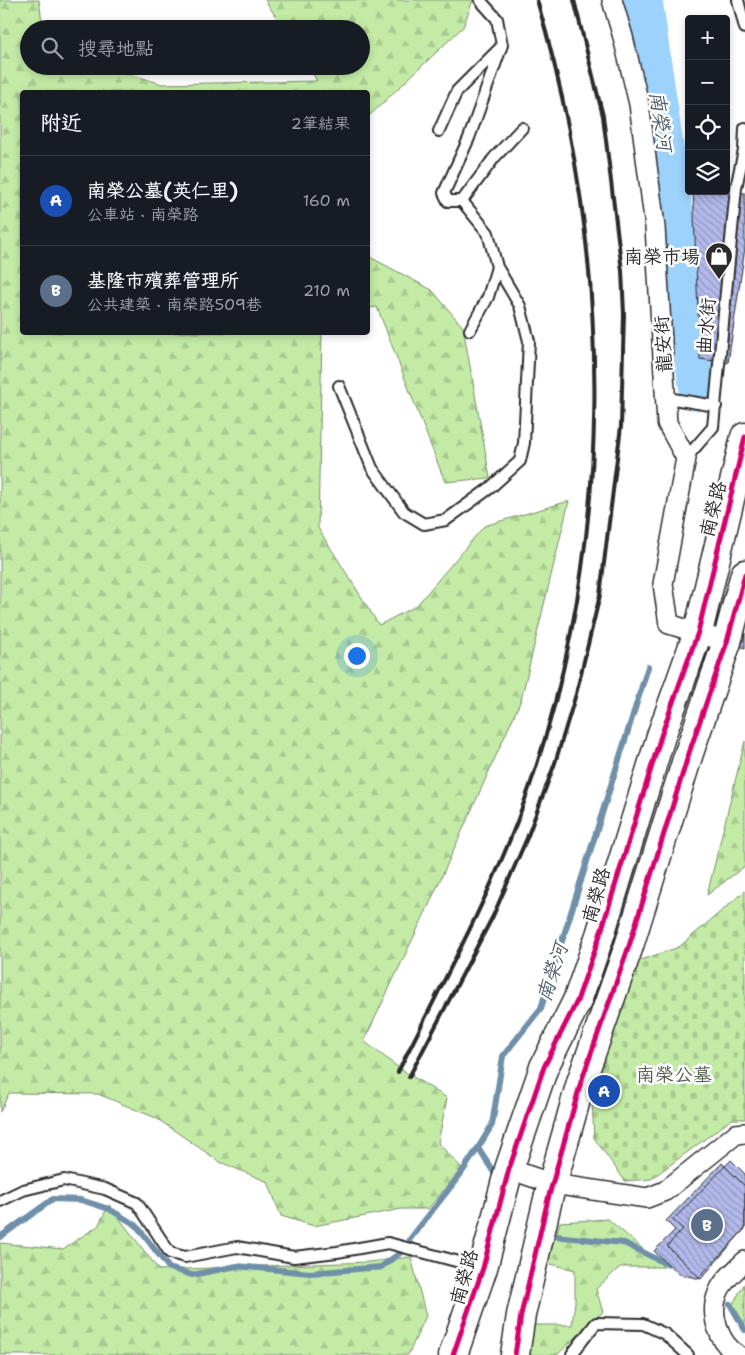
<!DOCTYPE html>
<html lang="zh-TW">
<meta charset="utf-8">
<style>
:root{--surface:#171b24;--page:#242831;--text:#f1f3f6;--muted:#9ea1a6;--line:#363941;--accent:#98999b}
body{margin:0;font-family:"Shantell Sans","LXGW WenKai TC",sans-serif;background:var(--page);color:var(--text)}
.controls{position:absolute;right:15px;top:15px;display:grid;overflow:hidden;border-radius:5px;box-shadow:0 2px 8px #0003}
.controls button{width:45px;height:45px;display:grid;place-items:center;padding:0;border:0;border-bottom:1px solid var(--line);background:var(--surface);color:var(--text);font:25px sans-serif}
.you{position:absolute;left:356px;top:655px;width:18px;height:18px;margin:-12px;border:4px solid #fff;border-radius:50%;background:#1a73e8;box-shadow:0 0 0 8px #1a73e833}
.badge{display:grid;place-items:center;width:32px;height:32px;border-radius:50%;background:var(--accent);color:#fff;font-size:16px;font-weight:700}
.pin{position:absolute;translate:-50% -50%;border:2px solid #fff;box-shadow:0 1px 5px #0006}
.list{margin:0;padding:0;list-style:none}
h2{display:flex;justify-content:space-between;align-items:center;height:65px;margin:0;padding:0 20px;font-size:21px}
h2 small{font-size:16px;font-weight:400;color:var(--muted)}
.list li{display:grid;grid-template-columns:32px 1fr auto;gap:15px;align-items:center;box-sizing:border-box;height:90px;padding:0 20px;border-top:1px solid var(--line)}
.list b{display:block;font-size:19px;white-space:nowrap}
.list p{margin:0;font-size:16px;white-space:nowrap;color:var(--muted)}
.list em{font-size:16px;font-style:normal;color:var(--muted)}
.icon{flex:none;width:28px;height:28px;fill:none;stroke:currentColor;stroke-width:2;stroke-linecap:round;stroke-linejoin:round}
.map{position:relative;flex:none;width:745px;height:1355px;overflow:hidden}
.search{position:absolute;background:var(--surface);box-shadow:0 2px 8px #0003;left:20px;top:20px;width:350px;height:55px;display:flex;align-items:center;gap:12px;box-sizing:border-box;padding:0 18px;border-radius:28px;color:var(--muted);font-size:19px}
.panel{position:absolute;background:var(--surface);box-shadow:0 2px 8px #0003;left:20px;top:90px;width:350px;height:245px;border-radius:5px}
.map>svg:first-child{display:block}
.forest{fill:url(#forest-firs);stroke:#778b68}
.cemetery{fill:url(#cemetery-stones);stroke:#778b68}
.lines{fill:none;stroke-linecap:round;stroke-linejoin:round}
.stream{stroke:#6f8fa8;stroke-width:6}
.river{stroke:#9cd2fb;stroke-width:39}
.building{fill:url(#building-back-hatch);stroke:#2b2b2b}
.lane-casing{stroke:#2b2b2b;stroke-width:14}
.street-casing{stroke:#2b2b2b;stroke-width:22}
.primary-casing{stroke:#2b2b2b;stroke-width:31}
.lane{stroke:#fff;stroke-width:10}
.street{stroke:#fff;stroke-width:19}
.primary{stroke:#fff;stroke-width:28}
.rail{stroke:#2b2b2b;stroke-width:4}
.cycleway-casing{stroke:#fff;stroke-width:8}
.cycleway{stroke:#d6006c;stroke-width:5}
.labels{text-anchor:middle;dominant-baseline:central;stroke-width:5;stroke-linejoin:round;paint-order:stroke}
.poi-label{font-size:19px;fill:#2b2b2b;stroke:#fff;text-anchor:end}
.street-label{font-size:19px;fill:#2b2b2b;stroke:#fff}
.park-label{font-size:19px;fill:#515b4a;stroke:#fff}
.water-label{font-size:20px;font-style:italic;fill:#4d5d69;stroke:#fff}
</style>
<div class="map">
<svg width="745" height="1355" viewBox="0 0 745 1355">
<defs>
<pattern id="forest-firs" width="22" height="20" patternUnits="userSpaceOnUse" patternTransform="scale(1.25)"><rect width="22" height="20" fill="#c3eba6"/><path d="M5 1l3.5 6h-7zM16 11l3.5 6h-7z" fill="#a8ca8f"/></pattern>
<pattern id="cemetery-stones" width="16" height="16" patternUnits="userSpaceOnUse" patternTransform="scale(1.25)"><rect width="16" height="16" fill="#c3eba6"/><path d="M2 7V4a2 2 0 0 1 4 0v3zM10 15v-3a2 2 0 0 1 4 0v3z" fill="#a8ca8f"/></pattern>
<pattern id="building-back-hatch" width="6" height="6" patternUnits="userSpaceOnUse" patternTransform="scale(1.25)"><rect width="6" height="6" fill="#b3baeb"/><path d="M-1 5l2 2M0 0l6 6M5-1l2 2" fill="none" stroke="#9297bf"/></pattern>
</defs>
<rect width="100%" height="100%" fill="#fff"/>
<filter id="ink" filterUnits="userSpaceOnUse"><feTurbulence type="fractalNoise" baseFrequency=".02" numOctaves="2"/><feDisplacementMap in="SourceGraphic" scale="10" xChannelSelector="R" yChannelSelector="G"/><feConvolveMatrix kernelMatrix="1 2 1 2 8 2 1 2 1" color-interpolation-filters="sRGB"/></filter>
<g filter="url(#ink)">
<path class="forest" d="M0 0H39L43 29H29V66H105L162 84 317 81 308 66H361V29H284L265 0H473L463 27 368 117V92H22V332L322 333 318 528 379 625 416 606 484 526 569 501 521 700 428 907 364 1041 399 1068 447 1098 438 1143 462 1168 428 1209H401L314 1226 281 1216 268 1182 220 1162 156 1118 98 1094 9 1093 0 1112Z
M368 256 432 290 463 327 490 478 445 482 377 307 368 308Z
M745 741V866L707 895Z
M109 1205 159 1270 368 1262 411 1257 426 1316 408 1355H0V1243L63 1249 98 1226Z
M608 1219 664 1267H620L596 1289 603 1312 557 1355H530L534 1325H572L575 1302V1270L547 1263 560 1222Z"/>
<path class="cemetery" d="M745 891V1119H732L651 1179 625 1181 594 1138 592 1101 632 963 679 947Z
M745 1283V1328L731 1307Z"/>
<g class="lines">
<path class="stream" d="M496 1176 478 1148 492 1125 503 1056 541 1008 648 667
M554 1236 624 1243 667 1264
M0 1237 53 1199 81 1200 109 1209 136 1225 169 1268 192 1275 237 1266 310 1273 381 1267 400 1253
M410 1239 460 1175 478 1148
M730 1304 745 1330"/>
<path class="river" d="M643 0 699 391"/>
</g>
<path class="building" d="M693 191 745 193V248L728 363 700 359Z
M745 631V648L739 646Z
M731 1160 745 1174V1229L699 1277 667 1246 683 1229 673 1220Z
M722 1163 745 1186V1228L701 1279 679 1274 654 1251 675 1230 666 1221Z"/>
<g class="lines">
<g class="lane-casing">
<path id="lane" d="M480 0 497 19 502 45 469 138 444 193 448 201H462L494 158 522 128
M738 0 745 28
M439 131 457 91 500 48
M470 330 488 297 497 267
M339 386 372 468 404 512 424 524 446 520 490 488 520 461 524 443 529 341 520 306 497 267 488 233 462 201
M667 398 716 406
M686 458 713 427 736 188 744 150 745 128
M0 1201 23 1190 64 1180 105 1189 137 1203 170 1253 185 1257 237 1247 294 1257 337 1252 388 1243 482 1268
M572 1354 596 1323 643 1324 665 1334 688 1355"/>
</g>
<g class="street-casing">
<path id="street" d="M612 0 623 37 639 104 655 227 667 423 686 458 663 584 669 624 727 642
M509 1169 553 1184 647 1198 665 1191 736 1134 745 1133
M738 1355C719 1344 709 1314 718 1293 723 1280 735 1271 745 1261"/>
</g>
<g class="primary-casing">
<path id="primary" d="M453 1355 483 1268 509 1169 544 1067 577 1001 600 935 661 736 698 632 745 437
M515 1355 521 1315 548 1199 581 1082 629 946 689 753 727 642 745 574"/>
</g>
<use href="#lane" class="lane"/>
<use href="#street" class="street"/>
<use href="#primary" class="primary"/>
<path class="rail" d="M398 1072C439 989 485 906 518 819 617 555 616 269 537 0
M409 1077 493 916 527 838 555 763 576 694 600 595 621 426 624 314 622 271 603 116 574 0"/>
<g class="cycleway-casing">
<path id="cycleway" d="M453 1355 483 1268 509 1169 544 1067 577 1001 600 935 661 736 698 632 745 437
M515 1355 521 1315 548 1199 581 1082 629 946 689 753 727 642 745 574"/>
</g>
<use href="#cycleway" class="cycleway"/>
</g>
</g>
<defs>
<g id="shop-pin" transform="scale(1.4375)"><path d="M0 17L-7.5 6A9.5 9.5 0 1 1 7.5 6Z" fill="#2b2b2b" stroke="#fff"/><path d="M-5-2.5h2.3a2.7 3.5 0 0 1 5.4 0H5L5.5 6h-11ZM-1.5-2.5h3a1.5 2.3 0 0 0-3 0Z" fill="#fff"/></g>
</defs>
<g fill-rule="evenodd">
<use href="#shop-pin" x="719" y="256"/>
</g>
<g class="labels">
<g class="poi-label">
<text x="700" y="256">南榮市場</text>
</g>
<g class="street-label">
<text transform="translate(706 326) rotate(-85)">曲水街</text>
<text transform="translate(663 344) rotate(-94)">龍安街</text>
<text transform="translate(713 509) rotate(-76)">南榮路</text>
<text transform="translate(596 895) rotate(-74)">南榮路</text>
<text transform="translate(464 1277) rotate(-74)">南榮路</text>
</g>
<g class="park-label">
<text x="674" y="1074">南榮公墓</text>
</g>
<g class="water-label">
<text transform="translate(661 121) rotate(82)">南榮河</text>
<text transform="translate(552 972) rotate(-72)">南榮河</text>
</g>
</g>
</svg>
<div class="controls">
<button>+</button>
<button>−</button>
<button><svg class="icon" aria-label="locate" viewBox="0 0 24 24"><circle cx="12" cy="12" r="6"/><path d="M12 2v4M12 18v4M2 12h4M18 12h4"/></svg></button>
<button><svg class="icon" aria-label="layers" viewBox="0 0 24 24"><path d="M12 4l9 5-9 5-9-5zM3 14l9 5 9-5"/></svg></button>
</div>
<div class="you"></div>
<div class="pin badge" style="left:604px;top:1091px;background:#1a4fb4">A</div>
<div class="pin badge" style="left:707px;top:1225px;background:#5c6f8a">B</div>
<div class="search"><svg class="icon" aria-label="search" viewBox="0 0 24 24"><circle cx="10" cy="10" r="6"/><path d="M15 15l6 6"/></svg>搜尋地點</div>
<section class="panel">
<h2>附近<small>2筆結果</small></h2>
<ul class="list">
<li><span class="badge" style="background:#1a4fb4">A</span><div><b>南榮公墓(英仁里)</b><p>公車站 · 南榮路</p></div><em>160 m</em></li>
<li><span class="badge" style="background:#5c6f8a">B</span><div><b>基隆市殯葬管理所</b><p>公共建築 · 南榮路509巷</p></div><em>210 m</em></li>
</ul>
</section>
</div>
